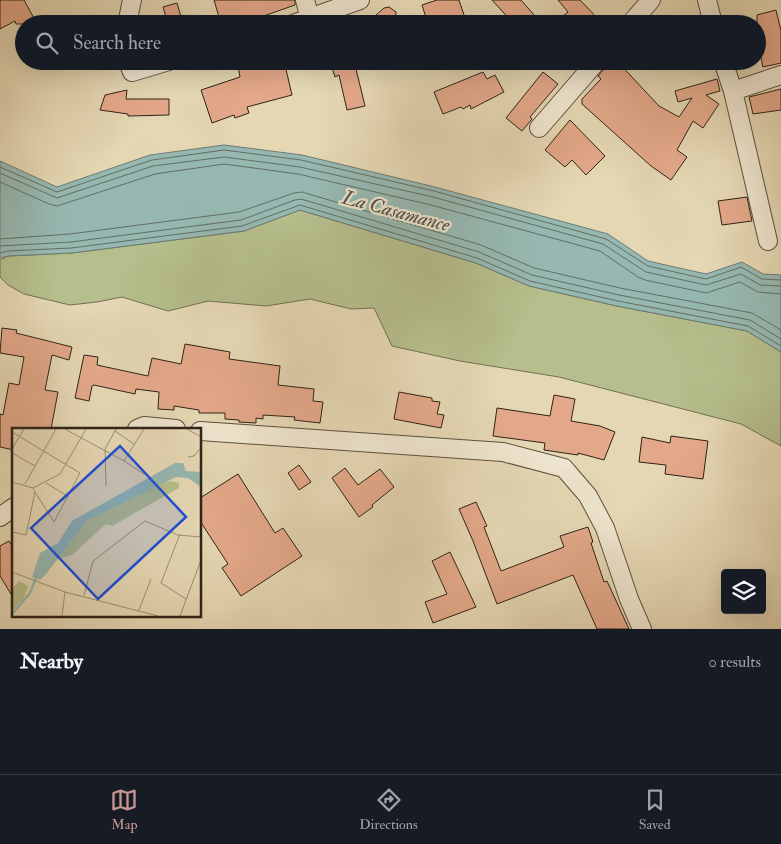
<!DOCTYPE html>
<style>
:root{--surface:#171b24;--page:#242831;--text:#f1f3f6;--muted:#9ea1a6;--line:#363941;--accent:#c59692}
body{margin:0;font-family:"IM FELL Double Pica",serif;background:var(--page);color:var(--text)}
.controls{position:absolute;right:15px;bottom:15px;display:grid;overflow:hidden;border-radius:5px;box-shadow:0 5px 20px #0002}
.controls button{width:45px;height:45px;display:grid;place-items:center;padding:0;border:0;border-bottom:1px solid var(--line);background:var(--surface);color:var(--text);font:25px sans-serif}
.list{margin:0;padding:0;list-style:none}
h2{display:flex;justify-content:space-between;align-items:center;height:65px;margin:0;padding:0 20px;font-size:21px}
h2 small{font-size:16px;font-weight:400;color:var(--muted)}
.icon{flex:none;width:28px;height:28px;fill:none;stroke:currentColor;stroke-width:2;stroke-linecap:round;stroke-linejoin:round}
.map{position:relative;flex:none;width:781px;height:629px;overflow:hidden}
.search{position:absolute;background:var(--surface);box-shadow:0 5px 20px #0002;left:15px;right:15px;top:15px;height:55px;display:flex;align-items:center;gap:12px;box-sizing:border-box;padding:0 18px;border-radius:28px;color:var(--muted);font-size:19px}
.sheet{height:145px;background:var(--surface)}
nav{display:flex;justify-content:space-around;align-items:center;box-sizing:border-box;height:70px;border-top:1px solid var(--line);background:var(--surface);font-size:14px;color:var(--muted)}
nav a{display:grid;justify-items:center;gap:2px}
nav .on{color:var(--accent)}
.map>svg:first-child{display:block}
.green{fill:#b5be8c;stroke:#727052}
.water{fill:#96b8b1;stroke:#6c7c74}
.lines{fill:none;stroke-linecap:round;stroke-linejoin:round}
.shore{stroke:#626e64;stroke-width:1}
.building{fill:#e3a889;stroke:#2e2318}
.minor-casing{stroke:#5c503f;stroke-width:20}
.minor{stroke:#eee5ce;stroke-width:18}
.labels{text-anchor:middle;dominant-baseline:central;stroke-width:4.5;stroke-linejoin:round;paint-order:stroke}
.water-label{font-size:20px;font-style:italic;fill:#4d5046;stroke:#eee5ce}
.inset-river{fill:none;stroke:#96b8b1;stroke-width:2.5}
.inset-road{fill:none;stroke:#9c8f75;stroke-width:1}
.view{fill:#1d4ed8;fill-opacity:0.15;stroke:#1d4ed8;stroke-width:2.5}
.inset-edge{fill:none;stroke:#2e2318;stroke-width:2.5}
</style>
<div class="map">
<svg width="781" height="629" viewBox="0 0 781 629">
<rect width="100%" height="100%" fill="#e5d7b3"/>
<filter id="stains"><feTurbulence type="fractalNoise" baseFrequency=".004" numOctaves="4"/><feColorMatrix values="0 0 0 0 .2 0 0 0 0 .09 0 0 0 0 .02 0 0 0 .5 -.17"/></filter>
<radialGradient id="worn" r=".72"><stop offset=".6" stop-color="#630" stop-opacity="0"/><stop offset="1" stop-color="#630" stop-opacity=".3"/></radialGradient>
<path class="green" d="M300 210 476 263 529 286 617 306 747 331 781 352V446L741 424 559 377 460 361 392 346 374 308 351 309 310 299 266 306 208 301 168 311 122 297 97 302 70 305 24 294 8 285 0 277V260L8 256 72 253 244 231Z"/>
<path class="water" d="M224 145 302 155 435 187 608 234 648 261 706 274 742 262 763 274 781 275V352L747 331 617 306 529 286 476 263 300 210 244 231 72 253 8 256 0 258V161L57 187 150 155Z"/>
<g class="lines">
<path class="shore" d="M0 167 57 192 152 160 224 150 301 160 434 191 606 239 648 266 706 279 741 267 762 279 781 280
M0 173 57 198 153 166 224 157 300 167 433 197 603 244 646 272 706 285 741 274 760 285 781 286
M0 182 49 204 57 206 155 174 224 164 298 174 431 205 600 251 638 277 645 280 706 293 740 282 758 292 781 294
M0 239 70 234 239 212 294 193 302 192 481 245 534 268 620 288 752 313 781 330
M0 246 71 242 241 220 295 200 301 199 479 252 532 275 619 295 750 320 781 339
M0 253 8 251 71 248 242 226 300 205 477 258 530 281 618 301 748 326 781 346"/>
</g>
<path class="building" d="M0 0H24L37 24H16L15 21 0 29Z
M214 0H295V5L241 24H221Z
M437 0H459L467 24H428L422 5Z
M492 0H521L542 24H514Z
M558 0H580L603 24H553L568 12Z
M177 3 183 24H168L163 7Z
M389 7 396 12 395 24H366L384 8Z
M776 10 781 31V63L763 67 760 53 757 54V15Z
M237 61H284L292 95 247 107 249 113 235 118 234 115 212 123 201 90 240 77Z
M330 61H373V63L356 69 365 106 347 110 339 75 335 77Z
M607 61H617L659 106 679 117 692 98 678 102 675 91 717 79 720 91 706 95 719 104 703 128 693 121 677 150 687 157 671 180 651 166 582 104V99L601 79 598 76 605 68Z
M483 72 487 79 495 75 504 92 471 109 470 105 463 109 461 107 443 114 434 92Z
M543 72 558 84 530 117 532 119 522 131 506 118Z
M781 89V110L753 114 749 97Z
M127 90 126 99H169V115L128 116V114L100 110 105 95Z
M570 120 605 156 586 175 572 160 565 167 545 150Z
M747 197 752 221 722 225 718 201Z
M2 328 17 330 16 333 72 347 69 360 52 355 45 390 58 392 51 429H14V450L0 447V414L3 415 9 383 19 385 24 357 0 353Z
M185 344 230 352 229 359 280 366 278 385 314 389 313 401 323 402 320 423 294 420 295 417 263 415V419L256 418V423L239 422V420L225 419V413H199V410L174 406V410L158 409 159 392 136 389 135 394 94 385 92 386 89 401 75 398 84 355 98 357 97 365 148 376 152 358 181 364Z
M399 392 432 398V401L440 402 437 414 444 415 441 428 394 419Z
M554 395 575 399 571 421 600 426 615 432 604 460 578 453V455L544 450 545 443 493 436 497 408 550 416Z
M671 436 708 441 703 479 665 474 666 465 639 462 642 437 670 443Z
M299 465 311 482 299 490 288 473Z
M345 468 358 485 380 469 394 487 372 505 373 507 359 517 332 478Z
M238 474 275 533 283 528 302 556 241 596 222 568 228 564 200 521V498Z
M476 502 487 526 484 527 501 571 564 547 560 536 588 527 593 542 591 543 604 582 607 581 629 629H597L573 575 497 604 473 541 459 509Z
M9 541 14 549V599L0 576V546Z
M450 552 476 607 433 623 425 602 447 594 432 561Z"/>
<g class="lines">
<g class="minor-casing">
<path id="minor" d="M305 0 310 19
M707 0 713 24
M127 24 132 0
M293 24 360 0
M630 24 651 0
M128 61 132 72 169 61
M723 61 733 91 781 75
M733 91 768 241
M539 128 597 61
M137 429 144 426 176 429
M200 431 503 452 564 468 588 496 605 528 629 599 642 629
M0 517 14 507"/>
</g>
<use href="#minor" class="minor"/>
</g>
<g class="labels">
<g class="water-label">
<text transform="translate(396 211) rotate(15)">La Casamance</text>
</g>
</g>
<g transform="translate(12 428)">
<rect width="189" height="189" fill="#e5d7b3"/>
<path d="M158 53 167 55V60L100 98 94 96 60 127 46 131 76 92 139 59ZM7 153 16 158 12 170 0 183V161Z" fill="#b5be8c"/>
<path d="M163 35H171L174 43 189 44V59L176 50 164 49 76 92 34 146 28 152 20 149 28 125 46 115 60 93Z" fill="#96b8b1"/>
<path class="inset-river" d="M0 186 18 165 24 150"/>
<path class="inset-road" d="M53 1 112 33 132 1M175 1 189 9M103 3 122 16M0 4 68 45 42 94 23 64M0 21 12 1M0 25 23 38M176 29 182 28 189 20M112 33 132 46M0 54 21 60 23 64 14 107 0 104M34 55 57 69M13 56 44 1M94 58 93 21 104 1M21 60 48 46 74 1M168 106 149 155 174 171M0 144 53 164 146 188M72 168 81 133 133 93 166 107 189 109M127 182 139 151M50 188 53 164M168 188 189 132"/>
<path class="view" d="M108 18 174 89 86 171 19 100Z"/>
<rect width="189" height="189" class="inset-edge"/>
</g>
<rect width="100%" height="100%" filter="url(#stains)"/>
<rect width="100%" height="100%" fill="url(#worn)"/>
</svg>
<div class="controls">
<button><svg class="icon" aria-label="layers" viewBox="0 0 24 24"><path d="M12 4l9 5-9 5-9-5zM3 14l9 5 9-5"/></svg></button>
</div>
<div class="search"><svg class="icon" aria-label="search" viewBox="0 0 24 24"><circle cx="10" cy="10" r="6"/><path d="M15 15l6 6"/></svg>Search here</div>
</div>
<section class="sheet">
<h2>Nearby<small>0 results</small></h2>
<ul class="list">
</ul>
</section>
<nav>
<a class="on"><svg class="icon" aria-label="map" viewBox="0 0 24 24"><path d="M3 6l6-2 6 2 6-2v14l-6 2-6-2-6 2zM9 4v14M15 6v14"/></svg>Map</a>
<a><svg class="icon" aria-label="directions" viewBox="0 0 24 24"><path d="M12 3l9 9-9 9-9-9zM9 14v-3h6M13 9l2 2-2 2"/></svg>Directions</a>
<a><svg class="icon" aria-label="saved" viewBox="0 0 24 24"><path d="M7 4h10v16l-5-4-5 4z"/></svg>Saved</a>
</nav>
